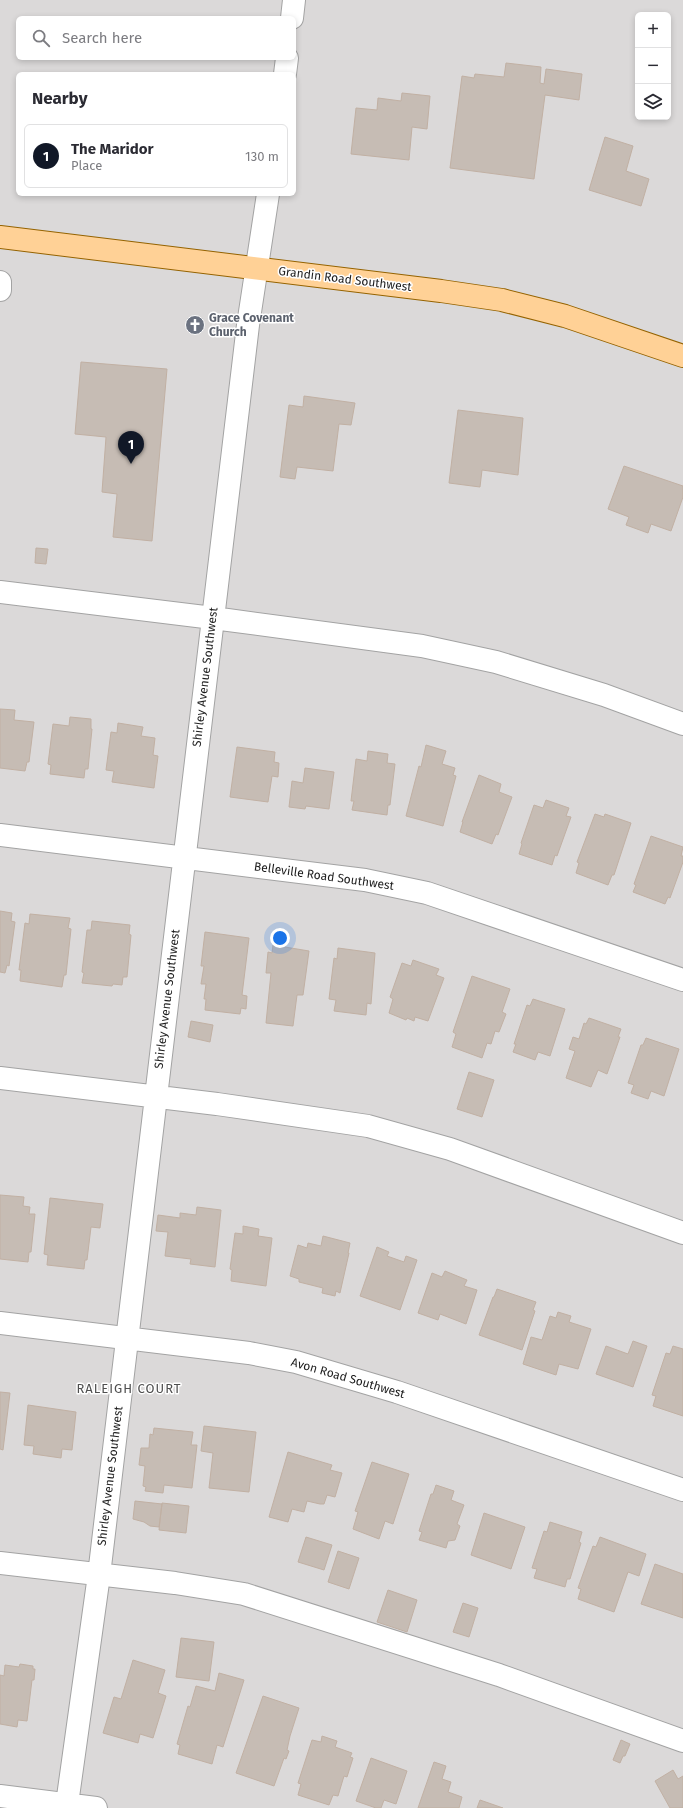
<!DOCTYPE html>
<meta charset="utf-8">
<style>
:root{--surface:#fff;--page:#f7f7f7;--text:#2b2b33;--muted:#7c7c81;--line:#e1e1e2;--accent:#111827}
body{margin:0;font-family:"Fira Sans",sans-serif;background:var(--page);color:var(--text)}
.controls{position:absolute;right:12px;top:12px;display:grid;overflow:hidden;border-radius:6px;box-shadow:0 2px 6px #0003}
.controls button{width:36px;height:36px;display:grid;place-items:center;padding:0;border:0;border-bottom:1px solid var(--line);background:var(--surface);color:var(--text);font:20px sans-serif}
.you{position:absolute;left:280px;top:938px;width:14px;height:14px;margin:-10px;border:3px solid #fff;border-radius:50%;background:#1a73e8;box-shadow:0 0 0 6px #1a73e833}
.badge{display:grid;place-items:center;width:26px;height:26px;border-radius:50%;background:var(--accent);color:#fff;font-size:13px;font-weight:700}
.pin{position:absolute;translate:-50% -33px;filter:drop-shadow(0 1px 2px #0008)}
.pin::after{content:'';position:absolute;top:21px;width:14px;height:12px;background:inherit;clip-path:polygon(0 0,100% 0,50% 100%)}
.list{margin:0;padding:0;list-style:none}
h2{display:flex;justify-content:space-between;align-items:center;height:52px;margin:0;padding:0 16px;font-size:17px}
h2 small{font-size:13px;font-weight:400;color:var(--muted)}
.list li{display:grid;grid-template-columns:26px 1fr auto;gap:12px;align-items:center;box-sizing:border-box;height:64px;margin:0 8px 8px;padding:0 8px;border:1px solid var(--line);border-radius:6px}
.list b{display:block;font-size:15px;white-space:nowrap}
.list p{margin:0;font-size:13px;white-space:nowrap;color:var(--muted)}
.list em{font-size:13px;font-style:normal;color:var(--muted)}
.icon{flex:none;width:22px;height:22px;fill:none;stroke:currentColor;stroke-width:2;stroke-linecap:round;stroke-linejoin:round}
.map{position:relative;flex:none;width:683px;height:1808px;overflow:hidden}
.search{position:absolute;background:var(--surface);box-shadow:0 2px 6px #0003;left:16px;top:16px;width:280px;height:44px;display:flex;align-items:center;gap:10px;box-sizing:border-box;padding:0 14px;border-radius:6px;color:var(--muted);font-size:15px}
.panel{position:absolute;background:var(--surface);box-shadow:0 2px 6px #0003;left:16px;top:72px;width:280px;height:124px;border-radius:6px}
.map>svg:first-child{display:block}
.residential{fill:#dbd9d9;fill-rule:evenodd}
.building{fill:#c6bcb4;stroke:#c1b0a3}
.lines{fill:none;stroke-linecap:round;stroke-linejoin:round}
.minor-casing{stroke:#a3a3a3;stroke-width:24}
.major-casing{stroke:#956300;stroke-width:24}
.minor{stroke:#fff;stroke-width:22}
.major{stroke:#ffd196;stroke-width:22}
.labels{text-anchor:middle;dominant-baseline:central;stroke-width:3;stroke-linejoin:round;paint-order:stroke}
.street-label{font-size:12px;fill:#1c1c1c;stroke:#fff}
.worship-label{font-size:12px;font-weight:bold;fill:#5b616d;stroke:#fff;text-anchor:start}
.neighbourhood-label{font-size:13px;letter-spacing:1px;fill:#4f4f4f;stroke:#fff}
</style>
<div class="map">
<svg width="683" height="1808" viewBox="0 0 683 1808">
<rect width="100%" height="100%" fill="#efeae1"/>
<path class="residential" d="M0 0H683V1808H0ZM638 15H668V117H638ZM18 18H294V58H18ZM18 74H294V194H18Z"/>
<path class="building" d="M506 63 541 67 540 83 544 84 546 69 582 74 579 100 545 95 534 179 450 168 462 76 474 78 475 74 504 77Z
M402 93 430 96 427 129 412 127 409 160 351 154 356 108 377 110 378 98 401 101Z
M605 137 633 146 626 171 649 179 641 206 589 190Z
M81 362 167 369 152 541 113 537 117 494 102 492 106 437 75 434Z
M304 396 355 403 351 425 339 424 333 471 297 467 295 479 280 477 289 405 303 407Z
M458 410 523 418 518 475 482 470 480 487 449 483Z
M624 466 683 486V497L671 531 651 524 648 533 626 525 629 517 608 509Z
M36 548 48 549 46 564 35 563Z
M0 709 15 710 14 720 34 722 29 762H27L25 771 0 768Z
M70 717 91 719V729H92L88 769H85L84 778 50 774 51 765 48 764 53 724 69 726Z
M118 723 143 727 141 736 155 738 153 755 158 756 154 788 112 782 114 771 106 770 111 732 117 733Z
M426 745 446 751 442 764 455 768 453 775 456 776 443 826 406 816 419 766 421 767Z
M237 747 275 752 274 762 279 763 278 777 272 776 268 802 230 797Z
M368 751 388 754 387 763 395 764 390 805H388L387 815 352 810 354 801H351L356 759 367 761Z
M305 768 334 772 329 809 306 806 305 809 289 807 292 781 303 783Z
M479 775 501 784 499 792 512 797 498 835 496 834 492 844 460 832 463 822H462Z
M546 800 569 808 566 816 571 817 557 856 555 855 552 865 519 854 522 844 521 843 534 805 543 808Z
M595 814 604 817 605 814 631 823 614 875H612L608 885 576 873 579 863 577 862Z
M651 836 683 847 681 856H683V862L670 898 668 897 665 904 633 892 636 885 634 884Z
M0 911 12 913 11 921 15 922 9 966 7 965 5 973 0 972Z
M30 914 70 918 68 928 71 929 66 975H64L62 987 20 981 21 970H19L25 923 29 924Z
M92 921 130 925 129 934 131 935 127 977H123L122 985 113 984 112 986 82 983 84 973 82 972 87 930H91Z
M205 932 249 938 242 995 247 996 246 1009 241 1008 240 1014 205 1010 206 999H204L206 984H201L204 966H201Z
M273 945 309 951 303 995H297L293 1026 266 1023 271 973H266L268 952 272 953Z
M338 948 375 953 371 1004 367 1003 366 1015 334 1011 336 1000 329 999 334 958 337 959Z
M413 960 439 969 436 975 444 978 428 1021 415 1017 414 1021 407 1018 406 1020 389 1013 393 999 390 997 402 963 411 966Z
M472 976 510 989 502 1012 506 1014 499 1032 495 1031 491 1044 487 1043 482 1058 452 1047 456 1034 453 1032Z
M533 999 565 1009 550 1056 538 1052 535 1060 513 1052 516 1044H514L527 1005 530 1006Z
M589 1018 621 1029 618 1037H620L607 1074 598 1070 591 1087 566 1078 575 1051 569 1049 573 1037 579 1039 584 1023 586 1024Z
M191 1021 213 1025 210 1042 188 1037Z
M646 1038 679 1049 664 1096 651 1091 648 1099 631 1093 634 1085 628 1083 641 1045H643Z
M469 1072 494 1080 482 1117 457 1109Z
M0 1195 24 1197 23 1206 30 1207 29 1214H35L31 1252H29L28 1262 0 1259Z
M50 1198 103 1204 100 1228 91 1227 87 1260H85L84 1269 47 1265 48 1255 44 1254Z
M197 1207 221 1210 215 1267 190 1264 191 1259 165 1256 168 1232 156 1231 158 1215 180 1218V1213L196 1215Z
M243 1226 259 1229 258 1236 272 1238 266 1286 231 1281 232 1270 230 1269 235 1233 243 1234Z
M323 1236 350 1243 348 1253H349L340 1293 336 1291 335 1296 322 1293 323 1288 299 1282V1279L290 1276 298 1245 307 1248 308 1243 321 1246Z
M377 1247 389 1252 387 1256 404 1262 406 1256 417 1260 400 1310 360 1296Z
M445 1271 467 1280 464 1286 477 1290 466 1324 440 1314 438 1320 418 1313 432 1273 442 1277Z
M497 1289 536 1302 533 1310 535 1311 522 1350 479 1335 493 1297H494Z
M558 1312 571 1316 569 1322 591 1329 578 1369 559 1364 556 1375 523 1364 531 1337 542 1340 550 1316 556 1318Z
M633 1341 647 1346 633 1387 596 1374 606 1346 628 1354Z
M673 1346 683 1349V1416L653 1406 656 1396 652 1395 666 1353 670 1354Z
M0 1392 10 1393 3 1450 0 1449Z
M28 1405 76 1412 72 1450 62 1449 61 1458 33 1454 34 1446 24 1445Z
M204 1426 256 1432 249 1492 209 1488 213 1453 201 1451Z
M154 1428 193 1432 191 1445H197L192 1488 164 1485 163 1493 145 1491 146 1487 143 1486 145 1466 139 1465 141 1448H149L150 1434 153 1435Z
M288 1452 332 1465 330 1470 342 1473 335 1497 327 1495 324 1504H320L307 1501 304 1512 292 1509 288 1522 269 1517Z
M372 1462 409 1474 393 1524 385 1521 379 1539 353 1529 358 1512 355 1511Z
M436 1485 454 1491 451 1500 464 1505 457 1524 460 1526 455 1540 448 1541 446 1548 419 1540 422 1532 419 1531 431 1494H433Z
M135 1501 162 1504 159 1527 150 1526 144 1522 133 1519Z
M162 1503 189 1506 186 1533 159 1530Z
M484 1513 525 1527 511 1569 471 1555Z
M550 1522 582 1532 579 1542 581 1543 570 1579H567L565 1587 534 1578 537 1569 532 1568 544 1531 547 1532Z
M306 1537 332 1545 324 1570 298 1562Z
M600 1537 646 1554 639 1576 628 1572 614 1612 578 1599 581 1589 578 1588 593 1546 596 1547Z
M338 1551 359 1558 349 1589 328 1582Z
M655 1564 683 1574V1618L641 1604Z
M388 1590 417 1600 407 1632 377 1622Z
M463 1603 478 1608 469 1637 453 1632Z
M181 1638 214 1642 209 1681 176 1677Z
M133 1660 165 1670 158 1693 166 1696 153 1738 140 1734 138 1743 103 1733 114 1697 121 1699Z
M20 1664 33 1666V1669H35L34 1680H32L27 1721 18 1720 17 1727 0 1724V1675L4 1676 5 1665 19 1667Z
M219 1673 244 1680 223 1747 217 1745 212 1764 178 1754 180 1745 177 1744 188 1706 190 1707 196 1686 215 1691Z
M263 1696 299 1708 290 1736 287 1750 289 1751 286 1759 284 1758 274 1786 236 1773Z
M322 1736 337 1741 335 1747 352 1753 350 1757 353 1758 347 1777 344 1776 338 1796 333 1795 329 1805 298 1795 301 1784 298 1783 312 1740 321 1742Z
M621 1740 630 1744 625 1756H623L620 1763 613 1760Z
M371 1758 407 1771 396 1804 384 1800 381 1808H376L356 1801Z
M434 1762 446 1766 442 1779 451 1782 448 1792 462 1797 459 1808H418Z
M673 1770 678 1779 683 1776V1808H670L655 1781Z
M480 1800 503 1808H477Z"/>
<g class="lines">
<g class="minor-casing">
<path id="minor" d="M292 18 294 0
M285 74 287 58
M0 282V290
M0 592 213 618 422 646 496 662 604 695 683 724
M0 835 365 880 427 893 683 980
M0 1078 217 1104 368 1126 450 1149 683 1233
M0 1323 249 1353 296 1362 397 1392 683 1490
M0 1563 175 1583 244 1594 499 1675 683 1741
M0 1796 96 1808
M67 1804 99 1575 248 325 268 194"/>
</g>
<g class="major-casing">
<path id="major" d="M0 237 441 291 502 300 565 316 683 356"/>
</g>
<use href="#minor" class="minor"/>
<use href="#major" class="major"/>
</g>
<defs>
<g id="church-disc" transform="scale(1)"><circle r="9.5" fill="#6b7280" stroke="#fff"/><path d="M-1.2-6h2.4v3.5h3.3v2.4h-3.3V6h-2.4V-.1h-3.3v-2.4h3.3Z" fill="#fff"/></g>
</defs>
<g fill-rule="evenodd">
<use href="#church-disc" x="195" y="325"/>
</g>
<g class="labels">
<g class="street-label">
<text transform="translate(345 279) rotate(7)">Grandin Road Southwest</text>
<text transform="translate(205 677) rotate(-83)">Shirley Avenue Southwest</text>
<text transform="translate(324 876) rotate(8)">Belleville Road Southwest</text>
<text transform="translate(167 999) rotate(-83)">Shirley Avenue Southwest</text>
<text transform="translate(348 1378) rotate(16)">Avon Road Southwest</text>
<text transform="translate(110 1476) rotate(-83)">Shirley Avenue Southwest</text>
</g>
<g class="worship-label">
<text x="209" y="318">Grace Covenant<tspan x="209" dy="14">Church</tspan></text>
</g>
<g class="neighbourhood-label">
<text x="129" y="1388">RALEIGH COURT</text>
</g>
</g>
</svg>
<div class="controls">
<button>+</button>
<button>−</button>
<button><svg class="icon" aria-label="layers" viewBox="0 0 24 24"><path d="M12 4l9 5-9 5-9-5zM3 14l9 5 9-5"/></svg></button>
</div>
<div class="you"></div>
<div class="pin badge" style="left:131px;top:464px">1</div>
<div class="search"><svg class="icon" aria-label="search" viewBox="0 0 24 24"><circle cx="10" cy="10" r="6"/><path d="M15 15l6 6"/></svg>Search here</div>
<section class="panel">
<h2>Nearby<small></small></h2>
<ul class="list">
<li><span class="badge">1</span><div><b>The Maridor</b><p>Place</p></div><em>130 m</em></li>
</ul>
</section>
</div>
